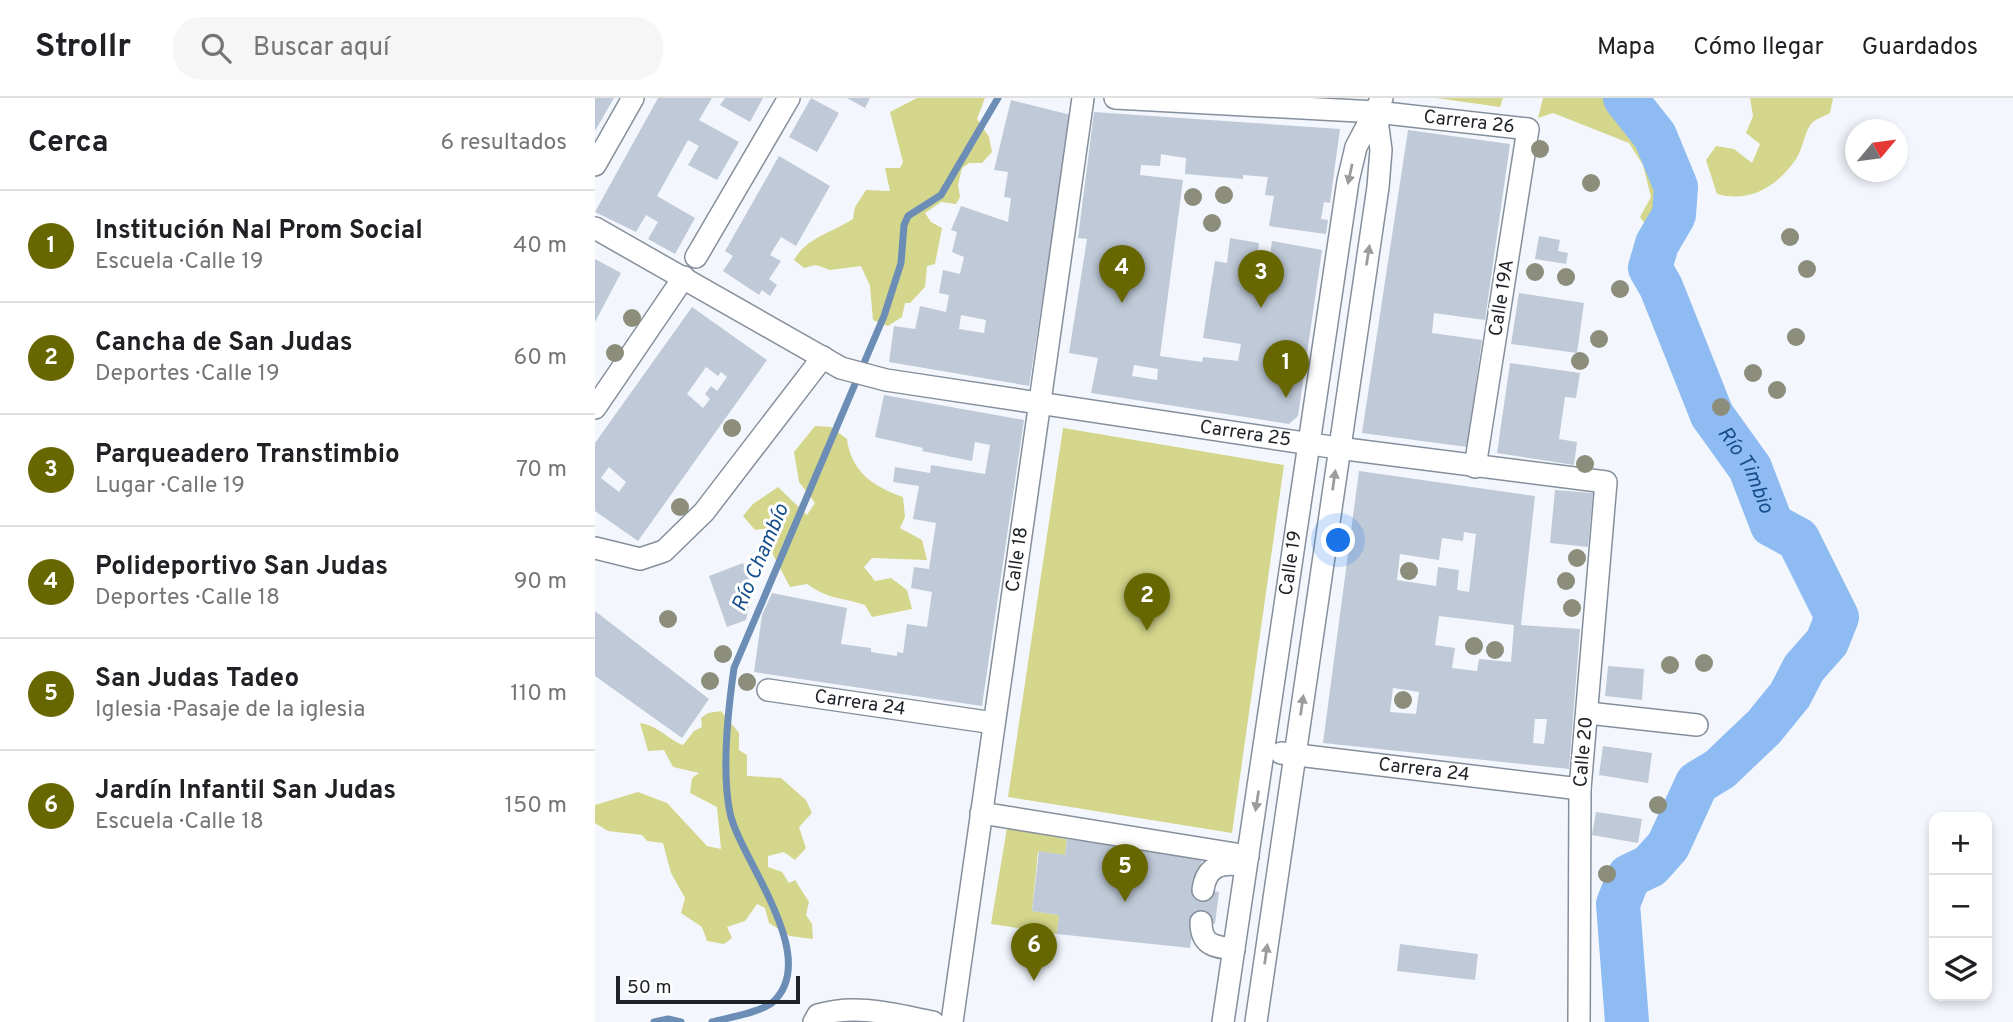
<!DOCTYPE html>
<html lang="es">
<meta charset="utf-8">
<style>
:root{--surface:#fff;--page:#f6f6f6;--text:#202124;--muted:#757577;--line:#e0e0e0;--accent:#676701}
body{margin:0;font-family:Overpass,sans-serif;background:var(--page);color:var(--text)}
.controls{position:absolute;right:21px;bottom:21px;display:grid;overflow:hidden;border-radius:14px;box-shadow:0 4px 10px #0003}
.controls button{width:63px;height:63px;display:grid;place-items:center;padding:0;border:0;border-bottom:2px solid var(--line);background:var(--surface);color:var(--text);font:35px sans-serif}
.compass{position:absolute;left:1250px;top:21px;width:63px;height:63px;border-radius:50%;background:var(--surface);box-shadow:0 4px 10px #0003;rotate:61deg}
.scale{position:absolute;left:21px;bottom:18px;width:184px;box-sizing:border-box;padding-left:7px;border:4px solid #1e2227;border-top:0;font-size:19px;line-height:24px;white-space:nowrap;color:#1e2227;-webkit-text-stroke:5px #fff;paint-order:stroke}
.you{position:absolute;left:744px;top:443px;width:24px;height:24px;margin:-18px;border:5px solid #fff;border-radius:50%;background:#1a73e8;box-shadow:0 0 0 10px #1a73e833}
.badge{display:grid;place-items:center;width:46px;height:46px;border-radius:50%;background:var(--accent);color:#fff;font-size:23px;font-weight:700}
.pin{position:absolute;translate:-50% -58px;filter:drop-shadow(0 2px 4px #0008)}
.pin::after{content:'';position:absolute;top:37px;width:24px;height:21px;background:inherit;clip-path:polygon(0 0,100% 0,50% 100%)}
.list{margin:0;padding:0;list-style:none}
h2{display:flex;justify-content:space-between;align-items:center;height:91px;margin:0;padding:0 28px;font-size:30px}
h2 small{font-size:23px;font-weight:400;color:var(--muted)}
.list li{display:grid;grid-template-columns:46px 1fr auto;gap:21px;align-items:center;box-sizing:border-box;height:112px;padding:0 28px;border-top:2px solid var(--line)}
.list b{display:block;font-size:26px;white-space:nowrap}
.list p{margin:0;font-size:23px;white-space:nowrap;color:var(--muted)}
.list em{font-size:23px;font-style:normal;color:var(--muted)}
.icon{flex:none;width:38px;height:38px;fill:none;stroke:currentColor;stroke-width:2;stroke-linecap:round;stroke-linejoin:round}
.map{position:relative;flex:none;width:1418px;height:924px;overflow:hidden}
header{display:flex;align-items:center;gap:42px;box-sizing:border-box;height:98px;padding:0 35px;background:var(--surface);border-bottom:2px solid var(--line)}
header strong{font-size:33px}
nav{display:flex;gap:38px;margin-inline-start:auto;font-size:24px}
.search{width:490px;height:63px;background:var(--page);display:flex;align-items:center;gap:18px;box-sizing:border-box;padding:0 24px;border-radius:28px;color:var(--muted);font-size:26px}
main{display:flex}
aside{flex:1;background:var(--surface)}
.map>svg:first-child{display:block}
.green{fill:#d4d68b}
.lines{fill:none;stroke-linecap:round;stroke-linejoin:round}
.stream{stroke:#6c8db5;stroke-width:7}
.river{stroke:#8ebbf2;stroke-width:44}
.building{fill:#bfc9d7;fill-rule:evenodd}
.street-casing{stroke:#858f9b;stroke-width:24}
.street{stroke:#fff;stroke-width:21}
.tree{fill:#8c8d7a}
.oneway{fill:#9a9c9e}
.labels{text-anchor:middle;dominant-baseline:central;stroke-width:6;stroke-linejoin:round;paint-order:stroke}
.street-label{font-size:19px;fill:#1e2227;stroke:#fff}
.water-label{font-size:21px;font-style:italic;fill:#174f8c;stroke:#fff}
</style>
<header>
<strong>Strollr</strong>
<div class="search"><svg class="icon" aria-label="search" viewBox="0 0 24 24"><circle cx="10" cy="10" r="6"/><path d="M15 15l6 6"/></svg>Buscar aquí</div>
<nav><a>Mapa</a><a>Cómo llegar</a><a>Guardados</a></nav>
</header>
<main>
<aside>
<h2>Cerca<small>6 resultados</small></h2>
<ul class="list">
<li><span class="badge">1</span><div><b>Institución Nal Prom Social</b><p>Escuela · Calle 19</p></div><em>40 m</em></li>
<li><span class="badge">2</span><div><b>Cancha de San Judas</b><p>Deportes · Calle 19</p></div><em>60 m</em></li>
<li><span class="badge">3</span><div><b>Parqueadero Transtimbio</b><p>Lugar · Calle 19</p></div><em>70 m</em></li>
<li><span class="badge">4</span><div><b>Polideportivo San Judas</b><p>Deportes · Calle 18</p></div><em>90 m</em></li>
<li><span class="badge">5</span><div><b>San Judas Tadeo</b><p>Iglesia · Pasaje de la iglesia</p></div><em>110 m</em></li>
<li><span class="badge">6</span><div><b>Jardín Infantil San Judas</b><p>Escuela · Calle 18</p></div><em>150 m</em></li>
</ul>
</aside>
<div class="map">
<svg width="1418" height="924" viewBox="0 0 1418 924">
<rect width="100%" height="100%" fill="#f3f7fd"/>
<path class="green" d="M322 0H390L382 21 394 39 397 54 387 65H374L367 70 363 87 365 99 361 106 346 104 330 115 336 124 347 130 340 166 332 168 330 189 315 205H310L307 219 293 228 278 222 275 188 266 168 235 172 221 167 209 170 199 162C212 139 237 135 258 121L260 109 271 92 295 93 290 70H305L308 64 295 14Z
M841 0H908L905 9Z
M948 0H1016C1051 39 1103 84 1058 137L1045 119 1056 99 1048 67 1034 45 958 15 943 20Z
M1155 0H1238L1235 15C1230 18 1220 21 1216 26 1209 35 1208 51 1201 61 1182 89 1155 105 1122 96L1111 62 1121 48 1139 51 1157 65 1165 46 1151 35 1158 18Z
M220 328 236 329 252 341C256 374 279 389 308 399L310 419 305 430 327 442 332 462 277 460 269 469 280 483 296 480 312 492 317 511 277 519 270 507C243 498 237 503 212 486L195 489 174 449 175 430 160 432 148 418 158 406 183 389 212 417 220 405 204 384 199 354Z
M468 330 689 367 637 735 413 699Z
M126 613 144 635V652L152 657V678L186 680 211 702 217 715 204 729 211 750 200 762 189 754 173 758V769L187 774 194 785 200 782 214 804 211 817 217 826 218 841 195 838 174 825 170 810 162 806 150 823 132 829 137 840 129 846 112 843 107 829 86 815 90 800 76 775 68 745 52 743 47 737 13 733 0 725V707L43 694 72 705 112 748 126 751 122 709 95 695 97 680 104 675 78 669 69 652 53 653 45 625C64 628 71 640 88 647L99 633 107 629 106 620 113 615Z
M412 730 472 741 470 757 443 754 437 813 464 817 462 836 396 826Z"/>
<g class="lines">
<path class="stream" d="M59 924 73 921 86 924
M117 924C132 920 167 914 178 904 227 859 145 761 135 715 126 672 133 612 139 570L289 218 306 165 309 127 313 118 346 97 403 0"/>
<path class="river" id="s1" d="M1030 0 1060 38 1081 89 1079 117 1062 146 1055 170 1066 189 1117 317 1155 370 1177 427 1203 441 1242 519 1232 544 1209 570 1195 597 1169 629 1125 671 1102 685 1073 748 1055 768 1034 778 1023 806 1032 924"/>
</g>
<path class="building" d="M0 0H19L0 33Z
M63 0H117L104 22 144 44 122 82 93 67 104 48 93 42 62 98 100 120 80 156 53 141 63 124 51 117 41 134 0 114Z
M130 0H168L155 24 125 7Z
M216 0 244 15 222 54 194 39Z
M252 0H275L270 10Z
M416 2 476 17 434 288 294 264 299 228 320 231 325 208 351 214 354 197 344 195 348 172 365 176 369 159 357 154 362 134 356 132 366 108 413 124 416 100 409 99 413 74 399 72ZM366 217 391 222 389 235 364 231Z
M499 14 745 31 735 105 729 104 726 121 733 122 731 136 674 128 679 98 670 97 673 79 648 77V81L590 76 591 60 571 57 566 56 565 68 546 67 545 77 588 82 565 258 607 264 608 259 643 263 646 246 608 240 620 163 632 165 635 140 664 145 661 170 673 172 677 143 727 152 703 318 694 326 496 295 503 260 474 255 492 141 483 140ZM539 267 563 271 562 282 537 278Z
M813 32 915 46 890 222 839 215 837 235 887 242 872 349 767 335Z
M184 58 235 88 201 148 186 139 175 157 186 163 174 181 182 187 175 198 167 192 164 197 128 173 138 158 130 153Z
M944 138 965 142 963 153 973 155 971 166 940 161Z
M0 161 26 175 0 224Z
M924 195 989 205 982 255 916 246Z
M97 209 172 262 43 443 0 413V345ZM111 269 123 278 126 274 132 279 122 293 116 288 110 296 115 301 108 310 92 296ZM14 369 31 384 24 394 6 380Z
M915 265 985 275 981 300 970 299 964 341 982 344 979 367 902 355Z
M289 297 429 322 387 608 159 574 167 517 177 495 252 510 246 546 276 550V554L302 558V554L308 555 312 526 332 529 337 494 316 490 319 469 334 471 341 425 318 421 324 388 298 384 300 369 335 375 336 367 390 376 395 347 380 344 377 363 327 353 328 350 280 339Z
M764 373 940 398 926 527 985 531 974 671 728 645ZM869 434 881 436 874 494 862 492 864 472 843 469 841 488 802 482 805 456 844 462 847 440 868 443ZM844 518 919 527 916 564 884 561 882 573 857 570 860 550 840 547ZM798 590 824 594 821 616 795 614ZM940 621H952L949 646 938 645Z
M960 392 998 395 993 449 955 445Z
M148 465 154 481 150 483 156 499 151 522 132 529 114 478Z
M0 513 114 601 87 640 0 578Z
M1013 568 1049 571 1047 602 1010 598Z
M1008 648 1057 655 1053 685 1004 677Z
M1001 714 1047 721 1043 745 997 737Z
M472 741 607 760 603 791 624 794 620 826 599 824 595 850 462 836 464 817 437 813 444 753 470 757Z
M805 846 883 856 880 882 802 873Z"/>
<g class="lines">
<g class="street-casing">
<g id="street">
<path id="s2" d="M520 0 781 14 933 31 880 369"/>
<path d="M0 67 38 0"/>
<path id="s3" d="M0 130 246 270 291 282 743 350 1011 384 985 691 984 924"/>
<path d="M101 159 194 0"/>
<path d="M0 310 89 179"/>
<path d="M0 450 45 461 69 453 109 414 228 259"/>
<path id="s4" d="M173 592 399 625"/>
<path d="M993 615 1102 627"/>
<path id="s5" d="M686 655 985 691"/>
<path d="M386 715 653 758"/>
<path d="M608 792C611 769 625 764 646 767"/>
<path d="M606 824C606 847 619 849 639 851"/>
<path d="M219 924 223 917C261 905 301 917 338 924"/>
<path id="s6" d="M357 924 488 0"/>
<path id="s7" d="M628 924 753 83 761 49 787 0"/>
<path d="M661 924 783 89 786 52 781 14"/>
</g>
</g>
<use href="#street" class="street"/>
</g>
<g class="tree">
<circle cx="945" cy="51" r="9"/>
<circle cx="996" cy="85" r="9"/>
<circle cx="629" cy="97" r="9"/>
<circle cx="598" cy="99" r="9"/>
<circle cx="617" cy="125" r="9"/>
<circle cx="1195" cy="139" r="9"/>
<circle cx="1212" cy="171" r="9"/>
<circle cx="940" cy="174" r="9"/>
<circle cx="971" cy="179" r="9"/>
<circle cx="1025" cy="191" r="9"/>
<circle cx="37" cy="220" r="9"/>
<circle cx="1201" cy="239" r="9"/>
<circle cx="1004" cy="241" r="9"/>
<circle cx="20" cy="255" r="9"/>
<circle cx="985" cy="263" r="9"/>
<circle cx="1158" cy="275" r="9"/>
<circle cx="1182" cy="292" r="9"/>
<circle cx="1126" cy="309" r="9"/>
<circle cx="137" cy="330" r="9"/>
<circle cx="990" cy="366" r="9"/>
<circle cx="85" cy="409" r="9"/>
<circle cx="982" cy="460" r="9"/>
<circle cx="814" cy="473" r="9"/>
<circle cx="971" cy="483" r="9"/>
<circle cx="977" cy="510" r="9"/>
<circle cx="73" cy="521" r="9"/>
<circle cx="879" cy="548" r="9"/>
<circle cx="900" cy="552" r="9"/>
<circle cx="128" cy="556" r="9"/>
<circle cx="1109" cy="565" r="9"/>
<circle cx="1075" cy="567" r="9"/>
<circle cx="115" cy="583" r="9"/>
<circle cx="152" cy="584" r="9"/>
<circle cx="808" cy="602" r="9"/>
<circle cx="1063" cy="707" r="9"/>
<circle cx="1012" cy="776" r="9"/>
</g>
<defs><path id="oneway-solid" d="M-6-.8H1V-3.2L6.5 0L1 3.2V.8H-6Z" transform="scale(1.75)"/></defs>
<g class="oneway">
<use href="#oneway-solid" transform="translate(755 76) rotate(102)"/>
<use href="#oneway-solid" transform="translate(773 157) rotate(-81)"/>
<use href="#oneway-solid" transform="translate(739 382) rotate(-82)"/>
<use href="#oneway-solid" transform="translate(707 607) rotate(-82)"/>
<use href="#oneway-solid" transform="translate(662 703) rotate(99)"/>
<use href="#oneway-solid" transform="translate(671 856) rotate(-82)"/>
</g>
<g class="labels">
<g class="street-label">
<text stroke="none"><textPath href="#s2" startOffset="355">Carrera 26</textPath></text>
<text transform="translate(907 200) rotate(-81)">Calle 19A</text>
<text stroke="none"><textPath href="#s3" startOffset="693">Carrera 25</textPath></text>
<text stroke="none"><textPath href="#s6" startOffset="467">Calle 18</textPath></text>
<text stroke="none"><textPath href="#s7" startOffset="464">Calle 19</textPath></text>
<text stroke="none"><textPath href="#s4" startOffset="93">Carrera 24</textPath></text>
<text transform="translate(989 654) rotate(-85)">Calle 20</text>
<text stroke="none"><textPath href="#s5" startOffset="144">Carrera 24</textPath></text>
</g>
<g class="water-label">
<text stroke="none"><textPath href="#s1" startOffset="415">Río Timbio</textPath></text>
<text transform="translate(166 460) rotate(-67)">Río Chambío</text>
</g>
</g>
</svg>
<div class="controls">
<button>+</button>
<button>−</button>
<button><svg class="icon" aria-label="layers" viewBox="0 0 24 24"><path d="M12 4l9 5-9 5-9-5zM3 14l9 5 9-5"/></svg></button>
</div>
<svg class="compass" viewBox="-18 -18 36 36"><path d="M0-13l5 13h-10z" fill="#e53935"/><path d="M0 13l5-13h-10z" fill="#757577"/></svg>
<div class="scale">50 m</div>
<div class="you"></div>
<div class="pin badge" style="left:691px;top:300px">1</div>
<div class="pin badge" style="left:552px;top:533px">2</div>
<div class="pin badge" style="left:666px;top:210px">3</div>
<div class="pin badge" style="left:527px;top:205px">4</div>
<div class="pin badge" style="left:530px;top:804px">5</div>
<div class="pin badge" style="left:439px;top:883px">6</div>
</div>
</main>
